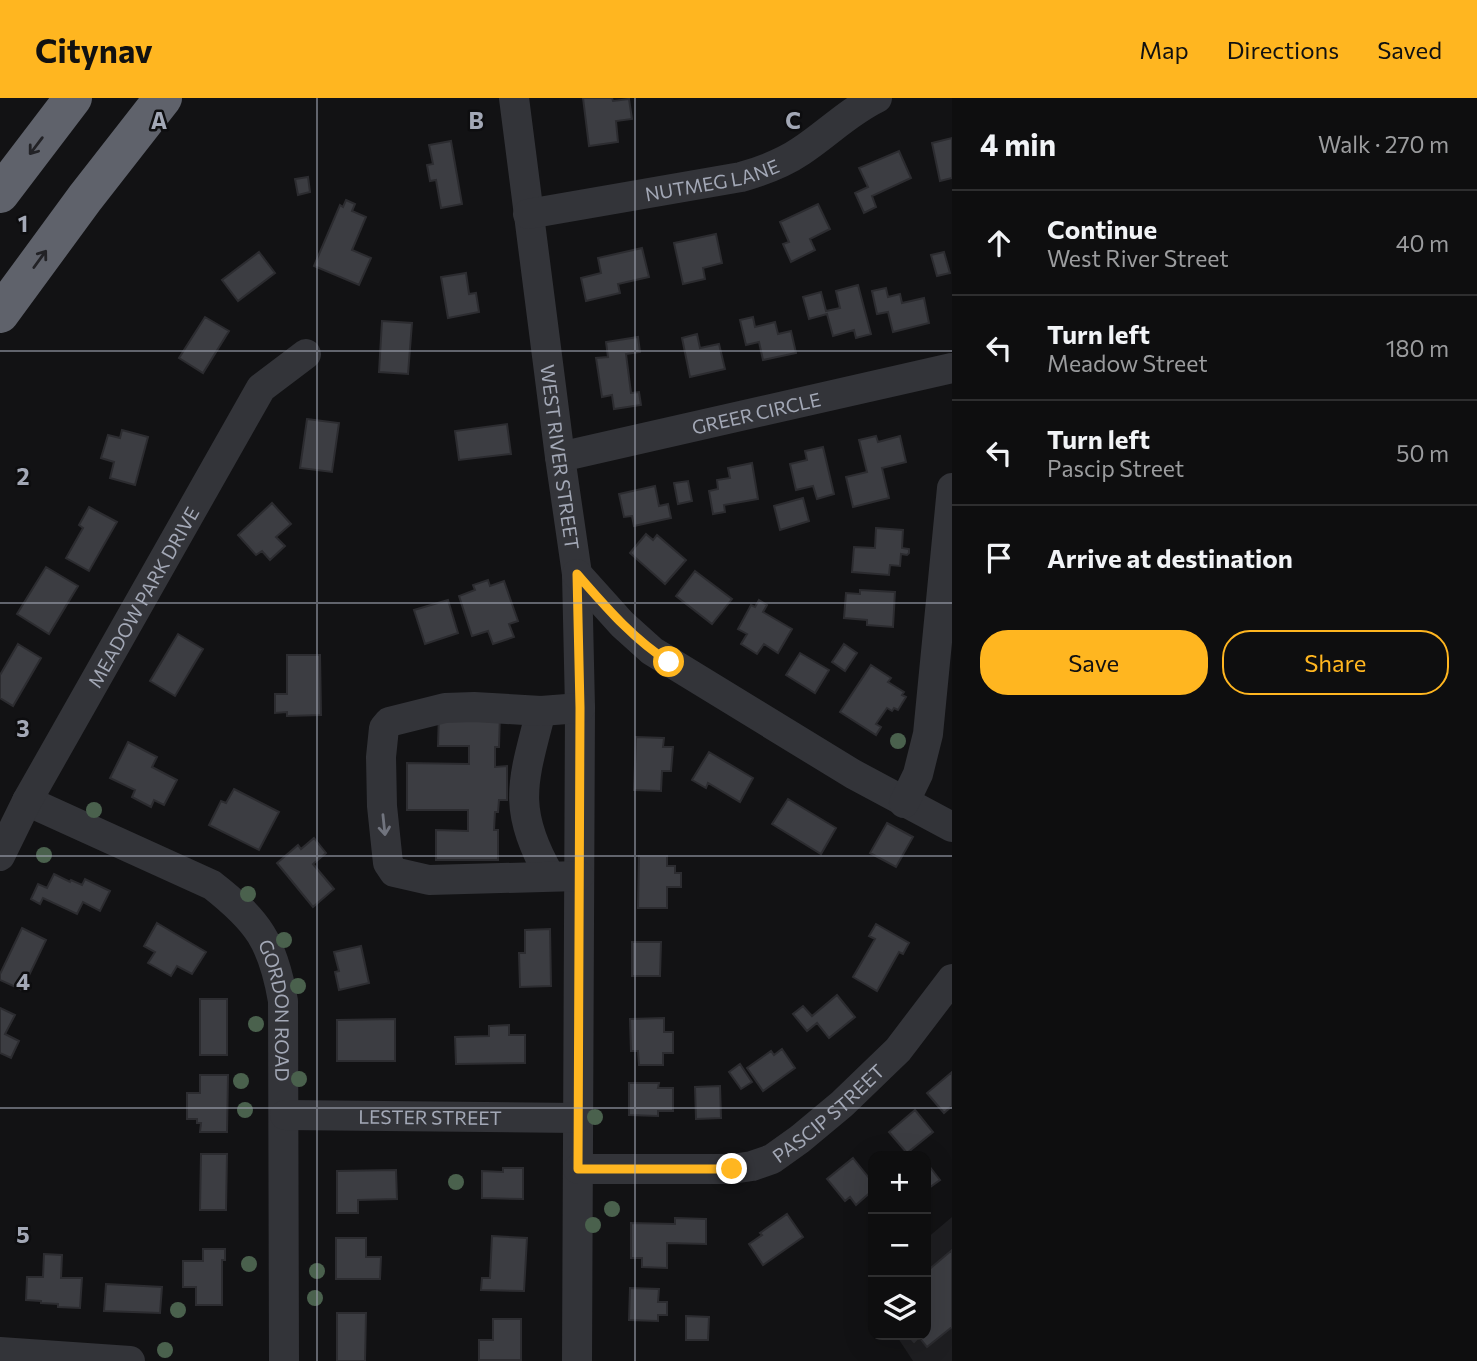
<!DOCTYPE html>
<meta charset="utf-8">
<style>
:root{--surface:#0e0e0f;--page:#171718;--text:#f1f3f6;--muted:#9b9c9e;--line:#2e2e2f;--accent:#ffb620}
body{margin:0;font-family:Commissioner,sans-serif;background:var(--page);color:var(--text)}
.controls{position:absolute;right:21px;bottom:21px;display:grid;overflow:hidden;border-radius:14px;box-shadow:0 7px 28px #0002}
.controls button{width:63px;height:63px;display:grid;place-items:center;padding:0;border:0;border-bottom:2px solid var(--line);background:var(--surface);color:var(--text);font:35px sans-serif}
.stop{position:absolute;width:21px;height:21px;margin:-16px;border:5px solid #ffb620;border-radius:50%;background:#fff}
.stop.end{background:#ffb620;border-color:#fff;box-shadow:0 2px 7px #0008}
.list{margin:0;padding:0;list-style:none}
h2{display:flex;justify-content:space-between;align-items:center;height:91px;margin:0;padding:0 28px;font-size:30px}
h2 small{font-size:23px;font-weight:400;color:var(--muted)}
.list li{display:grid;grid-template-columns:46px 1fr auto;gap:21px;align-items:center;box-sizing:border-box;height:105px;padding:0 28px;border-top:2px solid var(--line)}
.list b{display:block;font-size:26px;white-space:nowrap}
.list p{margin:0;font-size:23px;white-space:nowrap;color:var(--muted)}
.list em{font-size:23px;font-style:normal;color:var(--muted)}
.actions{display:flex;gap:14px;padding:21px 28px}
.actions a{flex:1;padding:16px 0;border:2px solid var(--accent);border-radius:28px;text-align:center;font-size:24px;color:var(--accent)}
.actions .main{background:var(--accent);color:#111}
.icon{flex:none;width:38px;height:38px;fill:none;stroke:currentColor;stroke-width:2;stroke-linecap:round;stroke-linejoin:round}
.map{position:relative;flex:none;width:952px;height:1263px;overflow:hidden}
header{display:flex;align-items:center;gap:42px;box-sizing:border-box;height:98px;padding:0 35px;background:var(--accent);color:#111}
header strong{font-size:33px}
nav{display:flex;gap:38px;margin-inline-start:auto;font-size:24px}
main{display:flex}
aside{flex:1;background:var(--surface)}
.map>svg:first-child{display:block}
.built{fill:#1e1e21}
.building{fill:#3c3d42;stroke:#2c2c30;stroke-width:2}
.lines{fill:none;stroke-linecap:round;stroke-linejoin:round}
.minor{stroke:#333439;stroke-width:30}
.highway{stroke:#5f626b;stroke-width:38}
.tree{fill:#4a614d}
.oneway{stroke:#222226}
.oneway2{stroke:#71747e}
.route{stroke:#ffb620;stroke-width:9}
.grid{fill:none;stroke:#a3a8b6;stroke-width:2;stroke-opacity:0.55}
.labels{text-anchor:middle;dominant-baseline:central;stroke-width:5;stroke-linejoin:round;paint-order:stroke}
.street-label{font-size:19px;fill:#a3a8b6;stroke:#0d0d0f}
.grid-label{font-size:23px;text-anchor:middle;font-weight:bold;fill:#a3a8b6;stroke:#0d0d0f;stroke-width:5;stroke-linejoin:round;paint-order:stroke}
</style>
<header>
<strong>Citynav</strong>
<nav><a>Map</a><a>Directions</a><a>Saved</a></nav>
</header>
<main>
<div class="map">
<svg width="952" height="1263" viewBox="0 0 952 1263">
<rect width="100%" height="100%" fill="#121214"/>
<path class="built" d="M952 1119V1263H913L896 1237H926V1141Z"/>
<path class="building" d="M583 0H612L613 3 629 1 632 21 616 23 618 44 589 48Z
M952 40V80L940 83 932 45Z
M451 43 462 106 441 110 436 82 430 83 427 67 433 66 429 47Z
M899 53 911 80 872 98 876 109 864 115 855 95 868 89 859 70Z
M308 79 310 94 298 97 295 81Z
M346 102 355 106 352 113 366 119 352 152 371 160 359 187 314 168 340 107 343 109Z
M818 106 830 131 810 141 815 152 791 164 783 146 789 144 780 124Z
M716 136 722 165 703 170 705 181 683 186 674 145Z
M642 150 649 179 618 186 620 195 586 203 581 180 601 175 598 160Z
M259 154 275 175 238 203 222 182Z
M944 154 950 175 937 178 931 157Z
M466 175 469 196 476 195 479 214 448 220 441 179Z
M858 187 871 236 856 240 854 232 833 238 827 216 809 221 803 199 821 194 826 213 840 210 836 193Z
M886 190 888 199 900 196 902 205 924 200 929 225 893 234 888 214 877 216 872 193Z
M205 219 229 233 203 275 179 260Z
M753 219 755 229 775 224 778 236 791 233 796 255 763 262 759 244 746 247 740 222Z
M382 223 412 225 408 276 379 274Z
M697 236 700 250 719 246 725 271 690 279 682 240Z
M638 239 640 254 626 256 631 295 639 294 641 307 614 311 612 297 602 299 596 260 608 259 606 244Z
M307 321 339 325 332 374 300 370Z
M507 326 511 356 459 362 455 333Z
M122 332 148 339 135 387 110 380 114 364 101 360 108 337 120 340Z
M876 338 878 344 900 338 906 364 882 370 889 400 853 409 846 379 867 374 859 342Z
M823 349 834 396 817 401 813 388 796 392 790 366 807 362 805 353Z
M752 365 758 401 724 407 725 414 713 416 709 393 718 391 717 382 730 380 728 370Z
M688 383 692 403 678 406 674 385Z
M655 388 659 408 668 406 671 420 634 428 632 418 624 419 619 396Z
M803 400 809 423 780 432 774 408Z
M272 405 291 426 276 439 285 448 270 462 262 453 256 457 238 437Z
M89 409 117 424 89 473 66 460 83 430 79 427Z
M876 430 903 432 902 450 909 451V455L907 457 901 456 900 468 890 467 889 477 852 474 854 449 875 450Z
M646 436 653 442 657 437 686 462 665 486 630 455Z
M46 469 78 488 49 536 17 516Z
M695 473 732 501 712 526 676 498Z
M488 482 490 488 504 483 518 523 509 526 514 539 493 546 488 533 472 538 459 498 475 492 473 487Z
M860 492 895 494 893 529 867 527V522L844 520 846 495 860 496Z
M448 502 458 535 425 546 414 512Z
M759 502 767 507 763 514 792 531 778 555 764 546 757 556 741 546 747 536 738 531 751 507 755 509Z
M178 536 203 551 175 598 150 583Z
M18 546 41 560 13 608 0 600V577Z
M844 546 857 555 845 573 832 564Z
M800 555 829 572 815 595 786 577Z
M287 557H320L321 617 287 618V614L275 615V596H287Z
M871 567 891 580 888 584 904 594 902 597 906 599 898 612 894 610 892 613 887 610 876 626 881 629 876 637 840 614Z
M439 615 500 616 499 649H495V669L507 668V702H499L498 714H495L494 732H498V762H436V732L468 733V712H407V665L469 666V648H438Z
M636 639 664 640 663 649H673L671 673H662L661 693 634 692Z
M128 644 157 659 152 669 177 682 164 707 154 702 151 709 132 699 135 692 110 680Z
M709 654 753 680 740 704 708 685 706 690 692 682Z
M234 691 279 714 259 752 209 727 221 703 226 705Z
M788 701 836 730 821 756 772 726Z
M887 725 913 739 896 769 870 755Z
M314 740 326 755 313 766 334 791 313 809 277 765 298 747 301 751Z
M639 758H667V768H675V775H681V789H667V810H638Z
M54 776 70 784 71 782 82 787 85 781 110 793 100 813 83 804 77 816 43 800 40 806 31 801 38 786 47 790Z
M157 825 206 854 192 876 177 868 171 878 148 865 155 854 144 848Z
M876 826 909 845 903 856 899 854 877 893 853 879 875 841 869 838Z
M22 830 46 842 22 892 0 882V876Z
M550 831 551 888 520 889 519 855H525V832Z
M632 844H661L660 878H632Z
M361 848 369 885 339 892 335 874 339 873 334 854Z
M837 897 855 919 829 940 817 925 807 933 793 916 803 908 812 918Z
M200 901H227V957H200Z
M0 910 15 917 5 936 19 943 11 960 0 955Z
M664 920V934H673V955H663V967H639L638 953H631L630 921Z
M395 921V963H337V922Z
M509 927V937H525V965L456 966 455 939 489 938V928Z
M782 951 795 970 763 993 747 970 771 953 774 957Z
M740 966 752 984 741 991 729 974Z
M952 974V1008L944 1015 927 995Z
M200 977H228L227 1034H200L201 1025H197V1021H187V995H200Z
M629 985H659L658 990H673V1013H658V1018L629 1017Z
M720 988 721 1020 696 1021 695 989Z
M915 1012 933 1034 907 1055 889 1034Z
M201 1056H227L226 1112H200Z
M853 1060 873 1085V1092L856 1107 850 1099 845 1103 827 1081Z
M926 1064 940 1082 926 1092Z
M503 1070H523V1101L482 1100V1073L503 1074Z
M396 1072 397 1101 358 1102V1115H337V1073Z
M787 1116 803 1139 763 1167 749 1146 762 1137 760 1135Z
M675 1120 706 1121V1146L667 1145V1170L642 1169V1160H631V1125L675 1126Z
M492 1138 527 1140 524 1193 481 1192 482 1180H490Z
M336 1140H366V1159H381L380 1181H336Z
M203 1151H225V1162H222V1207H196V1189H183V1163H203Z
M952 1152V1229L927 1249 919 1239 914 1244 908 1237H926V1174Z
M44 1156 62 1157 61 1180H82L80 1210 58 1209V1206L41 1205V1203L26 1202 27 1179H43Z
M106 1186 162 1189 160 1215 104 1213Z
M630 1190 659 1191 658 1204H667V1217H658V1223L629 1222Z
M337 1215H366L365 1263H337Z
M686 1218 709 1219 708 1242H686Z
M493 1221H521V1262H479V1242H493Z"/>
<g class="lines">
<g class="minor">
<path id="s1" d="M514 0 560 359 577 476 580 610 577 1263"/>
<path id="s2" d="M528 116 741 79C762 73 782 66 801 53 827 36 848 14 877 0"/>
<path id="s3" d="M560 359 952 270"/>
<path d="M577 476 622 526 652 553 853 676 952 729"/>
<path d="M541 613C523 683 511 711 550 778"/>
<path id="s4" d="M27 703 212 787C258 823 273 844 283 903L284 1263"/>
<path d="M904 705 918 676 928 636 952 390"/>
<path id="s5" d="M0 758 27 703 261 290 306 256"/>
<path d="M579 778 429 782 394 774 388 765 382 708 381 659 384 630 389 624 445 610 474 609 541 613 580 610"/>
<path id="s6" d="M285 1017 577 1020"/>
<path id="s7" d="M578 1071H732L752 1068 772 1061 800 1041 842 1006 898 952 952 881"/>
<path d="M0 1254 130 1263"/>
</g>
<path class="highway" d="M0 96 73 0
M0 216 85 100 163 0"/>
</g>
<g class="tree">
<circle cx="898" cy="643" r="8"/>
<circle cx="94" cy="712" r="8"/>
<circle cx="44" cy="757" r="8"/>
<circle cx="248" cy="796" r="8"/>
<circle cx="284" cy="842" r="8"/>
<circle cx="298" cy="888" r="8"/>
<circle cx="256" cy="926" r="8"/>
<circle cx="299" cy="981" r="8"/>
<circle cx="241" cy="983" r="8"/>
<circle cx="245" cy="1012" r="8"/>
<circle cx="595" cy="1019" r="8"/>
<circle cx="456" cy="1084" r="8"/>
<circle cx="612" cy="1111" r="8"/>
<circle cx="593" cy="1127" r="8"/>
<circle cx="249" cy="1166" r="8"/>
<circle cx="317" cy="1173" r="8"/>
<circle cx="315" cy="1200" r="8"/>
<circle cx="178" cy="1212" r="8"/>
<circle cx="165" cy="1252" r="8"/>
</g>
<defs><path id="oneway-shaft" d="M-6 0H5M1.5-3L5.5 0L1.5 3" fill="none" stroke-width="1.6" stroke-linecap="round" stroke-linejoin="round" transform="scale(1.75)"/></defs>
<g class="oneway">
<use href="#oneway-shaft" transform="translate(36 48) rotate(127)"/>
<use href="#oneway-shaft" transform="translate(40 161) rotate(-54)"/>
</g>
<use class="oneway2" href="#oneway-shaft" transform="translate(384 727) rotate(84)"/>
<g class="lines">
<path class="route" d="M669 564C632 540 606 509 577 476L580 610 578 1071H732"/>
</g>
<path class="grid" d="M317 0V1263M635 0V1263M0 253H952M0 505H952M0 758H952M0 1010H952"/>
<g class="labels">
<g class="street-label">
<text stroke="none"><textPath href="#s2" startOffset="187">NUTMEG LANE</textPath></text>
<text stroke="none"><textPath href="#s3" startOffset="201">GREER CIRCLE</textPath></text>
<text stroke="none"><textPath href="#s1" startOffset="362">WEST RIVER STREET</textPath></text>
<text stroke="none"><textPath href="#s5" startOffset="296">MEADOW PARK DRIVE</textPath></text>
<text stroke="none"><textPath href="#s4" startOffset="352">GORDON ROAD</textPath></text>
<text stroke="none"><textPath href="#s7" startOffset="268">PASCIP STREET</textPath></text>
<text stroke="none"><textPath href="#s6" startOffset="145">LESTER STREET</textPath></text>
</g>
</g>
<g class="grid-label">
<text x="159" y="31">A</text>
<text x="476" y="31">B</text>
<text x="793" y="31">C</text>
<text x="23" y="134">1</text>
<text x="23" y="387">2</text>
<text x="23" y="639">3</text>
<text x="23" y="892">4</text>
<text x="23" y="1145">5</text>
</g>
</svg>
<div class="controls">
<button>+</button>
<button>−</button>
<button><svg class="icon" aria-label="layers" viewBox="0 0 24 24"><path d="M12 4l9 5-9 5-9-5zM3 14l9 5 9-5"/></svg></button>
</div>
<div class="stop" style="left:669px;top:564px"></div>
<div class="stop end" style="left:732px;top:1071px"></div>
</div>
<aside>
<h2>4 min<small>Walk · 270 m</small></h2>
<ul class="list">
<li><svg class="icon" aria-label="ahead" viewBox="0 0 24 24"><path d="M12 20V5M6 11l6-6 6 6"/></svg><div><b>Continue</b><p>West River Street</p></div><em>40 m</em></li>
<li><svg class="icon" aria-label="left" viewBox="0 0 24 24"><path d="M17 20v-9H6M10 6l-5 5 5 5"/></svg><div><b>Turn left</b><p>Meadow Street</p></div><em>180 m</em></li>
<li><svg class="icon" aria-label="left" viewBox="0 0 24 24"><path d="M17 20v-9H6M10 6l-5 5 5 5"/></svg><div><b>Turn left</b><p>Pascip Street</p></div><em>50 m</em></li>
<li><svg class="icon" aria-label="arrive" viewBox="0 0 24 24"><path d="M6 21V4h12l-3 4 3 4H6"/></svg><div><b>Arrive at destination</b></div></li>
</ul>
<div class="actions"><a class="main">Save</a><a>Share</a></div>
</aside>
</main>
